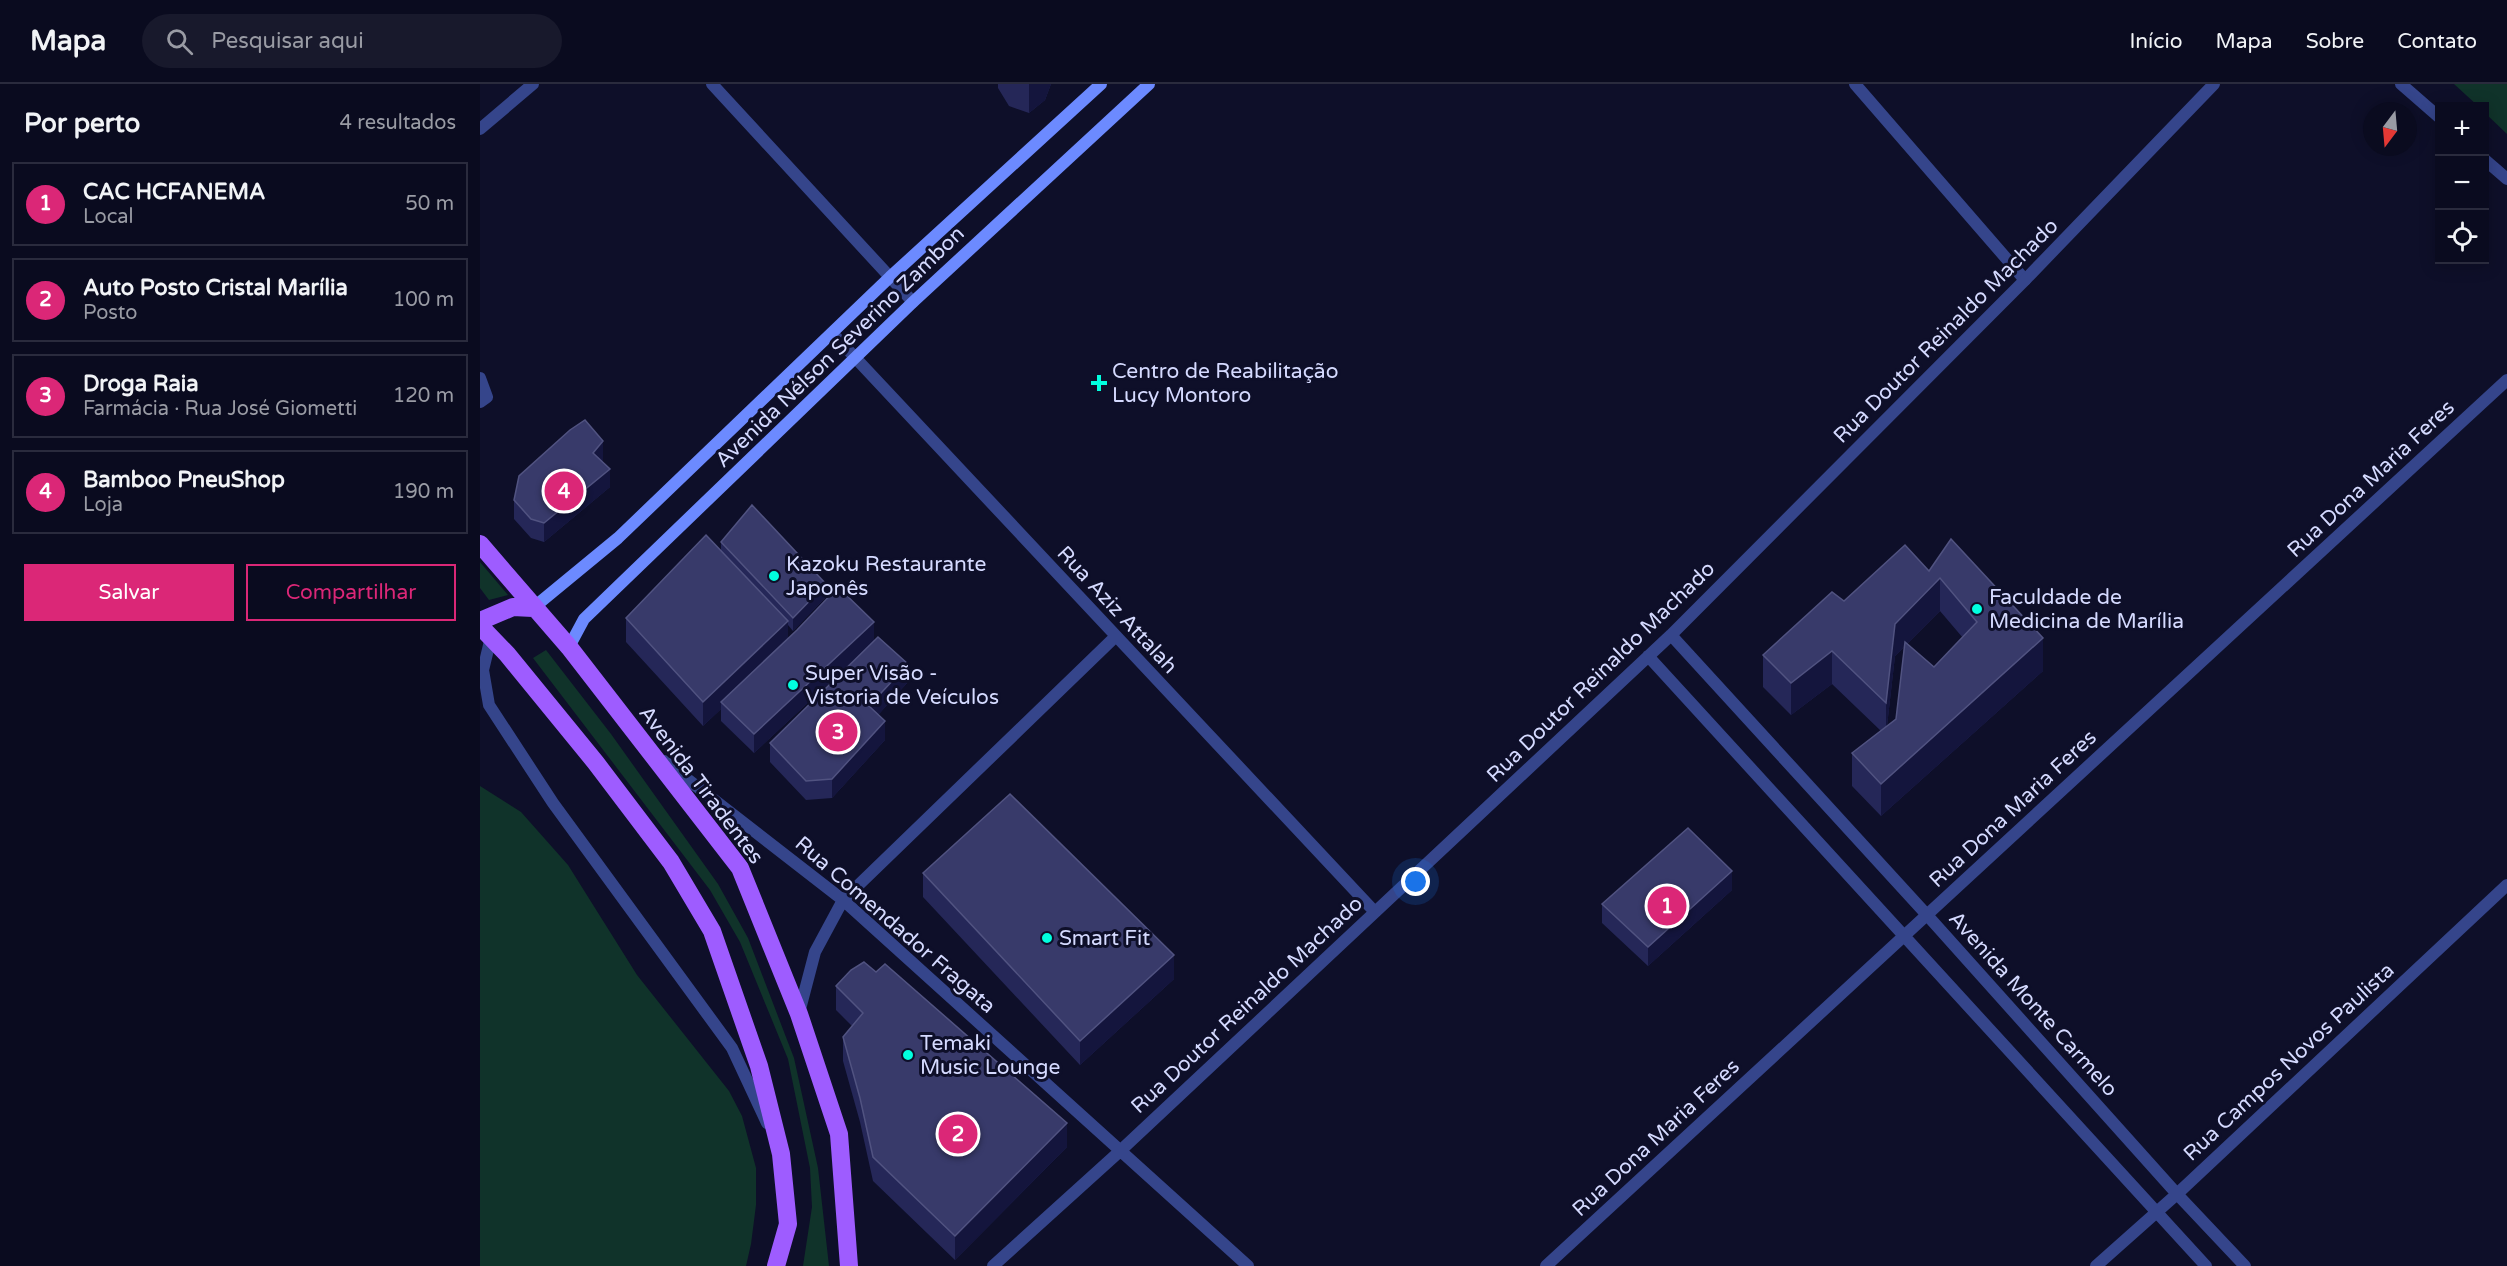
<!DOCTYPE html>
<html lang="pt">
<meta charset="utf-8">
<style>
:root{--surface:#0a0b1f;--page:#18192c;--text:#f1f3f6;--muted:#999ba4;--line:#2a2b3d;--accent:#db2777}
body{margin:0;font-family:"Varela Round",sans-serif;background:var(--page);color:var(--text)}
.controls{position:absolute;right:18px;top:18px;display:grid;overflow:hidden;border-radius:0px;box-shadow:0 3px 15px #0003}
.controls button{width:54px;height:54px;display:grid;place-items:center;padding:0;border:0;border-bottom:2px solid var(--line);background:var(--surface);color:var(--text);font:30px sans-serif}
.compass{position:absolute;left:1883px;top:18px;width:54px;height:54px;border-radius:50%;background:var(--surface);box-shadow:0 3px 15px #0003;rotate:196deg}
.you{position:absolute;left:936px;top:798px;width:21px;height:21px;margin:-15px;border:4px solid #fff;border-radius:50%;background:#1a73e8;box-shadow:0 0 0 9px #1a73e833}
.badge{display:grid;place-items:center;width:39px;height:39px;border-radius:50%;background:var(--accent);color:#fff;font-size:20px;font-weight:700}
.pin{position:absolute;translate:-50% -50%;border:3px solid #fff;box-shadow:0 2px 6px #0006}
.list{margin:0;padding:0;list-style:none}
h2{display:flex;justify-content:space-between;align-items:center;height:78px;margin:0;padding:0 24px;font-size:26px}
h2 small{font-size:20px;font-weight:400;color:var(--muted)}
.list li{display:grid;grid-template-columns:39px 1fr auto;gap:18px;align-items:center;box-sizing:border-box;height:84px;margin:0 12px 12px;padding:0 12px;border:2px solid var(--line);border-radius:0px}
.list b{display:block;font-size:22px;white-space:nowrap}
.list p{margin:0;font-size:20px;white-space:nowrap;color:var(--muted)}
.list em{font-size:20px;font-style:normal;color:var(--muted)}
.actions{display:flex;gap:12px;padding:18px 24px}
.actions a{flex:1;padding:14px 0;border:2px solid var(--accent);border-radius:0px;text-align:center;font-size:21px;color:var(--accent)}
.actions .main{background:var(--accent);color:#fff}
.icon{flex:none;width:33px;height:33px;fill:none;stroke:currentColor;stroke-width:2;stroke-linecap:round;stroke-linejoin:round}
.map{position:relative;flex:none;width:2027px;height:1182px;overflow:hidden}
header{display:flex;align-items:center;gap:36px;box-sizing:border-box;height:84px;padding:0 30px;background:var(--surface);border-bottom:2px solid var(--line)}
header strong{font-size:28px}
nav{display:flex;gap:33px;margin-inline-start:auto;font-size:21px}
.search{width:420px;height:54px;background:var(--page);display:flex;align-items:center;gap:15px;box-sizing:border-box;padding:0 21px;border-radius:33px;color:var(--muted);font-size:22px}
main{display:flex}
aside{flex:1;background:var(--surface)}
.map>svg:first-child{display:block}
.green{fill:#10332a}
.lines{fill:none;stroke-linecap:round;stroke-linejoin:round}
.service{stroke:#35458b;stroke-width:12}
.minor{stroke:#35458b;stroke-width:12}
.secondary{stroke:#6c8aff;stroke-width:12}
.primary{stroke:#9e5cff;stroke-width:18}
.wall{fill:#252758;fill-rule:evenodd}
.shaded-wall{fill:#14153d}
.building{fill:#383a6a;stroke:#515381;stroke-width:1.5}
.poi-dot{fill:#01ffdf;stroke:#0e0f29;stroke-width:2}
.labels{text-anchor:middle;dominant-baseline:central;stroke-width:6;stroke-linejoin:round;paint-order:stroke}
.street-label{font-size:21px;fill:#d5daff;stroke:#0e0f29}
.poi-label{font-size:21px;fill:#d5daff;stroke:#0e0f29;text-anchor:start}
</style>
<header>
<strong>Mapa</strong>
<div class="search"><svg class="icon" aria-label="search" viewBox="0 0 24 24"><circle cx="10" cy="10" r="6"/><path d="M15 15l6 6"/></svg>Pesquisar aqui</div>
<nav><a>Início</a><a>Mapa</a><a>Sobre</a><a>Contato</a></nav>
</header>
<main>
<aside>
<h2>Por perto<small>4 resultados</small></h2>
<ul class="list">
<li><span class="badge">1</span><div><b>CAC HCFANEMA</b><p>Local</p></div><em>50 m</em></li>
<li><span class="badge">2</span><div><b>Auto Posto Cristal Marília</b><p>Posto</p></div><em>100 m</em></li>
<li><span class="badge">3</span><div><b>Droga Raia</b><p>Farmácia · Rua José Giometti</p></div><em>120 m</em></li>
<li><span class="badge">4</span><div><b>Bamboo PneuShop</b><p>Loja</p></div><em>190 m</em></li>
</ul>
<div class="actions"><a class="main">Salvar</a><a>Compartilhar</a></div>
</aside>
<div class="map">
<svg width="2027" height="1182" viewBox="0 0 2027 1182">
<rect width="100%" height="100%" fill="#0e0f29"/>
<path class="green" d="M1974 0H2027V50L2005 29 2004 22H1998Z
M0 478 28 511 9 516 0 504Z
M66 566 131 650 238 800 268 854 314 974 338 1084 349 1182H323L332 1123 330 1084 308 975 260 858 230 806 53 574Z
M0 702 41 728 88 781 157 891 249 1007 262 1032 276 1084V1121L271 1160 266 1182H0Z"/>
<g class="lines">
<path class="service" d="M1375 0 1545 196
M0 45 53 0
M0 294 7 313 0 318
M11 553 3 586 9 621 73 719 252 964 287 1039"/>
<path class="minor" d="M232 0 433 218
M1921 0 1960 34
M2004 75 2027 95
M353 250 894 827
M1191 551 1447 831 1697 1110 1765 1182
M1168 572 1726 1182
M184 677 363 816 768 1182
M319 929 335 868 363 816 635 553
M513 1182 639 1068 1191 551 1545 196 1734 0
M1066 1182 2027 296
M1616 1182 1697 1110 2027 801"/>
<path class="secondary" d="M53 524 138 454 410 193 621 0
M89 563 104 535 433 218 669 0"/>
<path class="primary" d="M0 460 89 563 260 784 319 930 359 1050 369 1182
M0 537 33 523 53 524
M0 542 27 570 116 679 191 778 232 847 279 982 301 1070 308 1140 296 1182"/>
</g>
<path class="wall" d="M518 0H571L565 16 549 29 529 22 518 4Z
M123 376 122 377 130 403 64 458 51 454 34 435V416Z
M1471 455 1563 587 1401 732 1372 702V669L1401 647 1352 600 1311 631 1283 603V571L1364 517 1449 487ZM1460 527 1483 554 1454 583 1427 560ZM1424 563 1416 635 1407 642 1415 572Z
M241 458 346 513 313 547 308 541V555L394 557 274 669 241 637V625L223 642 146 558V534L241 466Z
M428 598 398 631 405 656 352 714 326 716 290 678V659Z
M443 789 694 895 600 981 443 813Z
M1252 806 1168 882 1122 839V820Z
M356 902 587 1063 475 1176 393 1097 380 1038 363 977V953L372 942 356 926Z"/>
<path class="shaded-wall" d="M549 0H571L565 16 549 29Z
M123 357V376L113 388V369Z
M130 385V403L64 458V439Z
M1460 494V527L1415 572 1406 651V619L1415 540Z
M346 500V513L313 547V534Z
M308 537V561L241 618V625L223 642V618Z
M394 538V557L274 669V650Z
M1563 554V587L1401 732V700Z
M1352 567V600L1311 631V599Z
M428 580V598L389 641V622Z
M405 637V656L352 714V695Z
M1252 787V806L1168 882V863Z
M694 871V895L600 981V957Z
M587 1039V1063L475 1176V1152Z"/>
<path class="building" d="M105 336 123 357 113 369 130 385 64 439 51 435 34 416 39 392 90 346Z
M272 421 346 500 313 534 241 458Z
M226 451 308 537 223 618 146 534Z
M1471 455 1563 554 1401 700 1372 669 1416 635 1425 558 1454 583 1497 538 1460 494 1415 540 1406 619 1352 567 1311 599 1283 571 1352 508 1364 517 1425 461 1449 487Z
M358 503 394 538 274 650 241 618 317 546Z
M398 553 428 580 389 622 405 637 352 695 326 697 290 659Z
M530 710 694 871 600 957 443 789Z
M1208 744 1252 787 1168 863 1122 820Z
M384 878 396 888 405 880 587 1039 475 1152 393 1073 380 1014 363 953 383 929 356 902 371 886Z"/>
<g class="poi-dot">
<path d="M616 290h6v6h6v6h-6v6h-6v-6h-6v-6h6z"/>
<circle cx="294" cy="492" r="6"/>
<circle cx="1497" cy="525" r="6"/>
<circle cx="313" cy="601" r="6"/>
<circle cx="567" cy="854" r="6"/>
<circle cx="428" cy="971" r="6"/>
</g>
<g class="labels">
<g class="street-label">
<text transform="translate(1466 247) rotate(-45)">Rua Doutor Reinaldo Machado</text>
<text transform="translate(360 263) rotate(-44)">Avenida Nélson Severino Zambon</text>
<text transform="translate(1891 395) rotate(-43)">Rua Dona Maria Feres</text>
<text transform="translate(637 526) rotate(47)">Rua Aziz Attalah</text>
<text transform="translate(1121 588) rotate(-44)">Rua Doutor Reinaldo Machado</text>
<text transform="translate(221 701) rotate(53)">Avenida Tiradentes</text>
<text transform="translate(1533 725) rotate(-43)">Rua Dona Maria Feres</text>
<text transform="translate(415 841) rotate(41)">Rua Comendador Fragata</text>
<text transform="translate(1553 920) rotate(48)">Avenida Monte Carmelo</text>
<text transform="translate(767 921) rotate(-43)">Rua Doutor Reinaldo Machado</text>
<text transform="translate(1809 978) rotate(-43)">Rua Campos Novos Paulista</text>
<text transform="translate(1176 1054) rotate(-43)">Rua Dona Maria Feres</text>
</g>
<g class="poi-label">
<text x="632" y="287">Centro de Reabilitação<tspan x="632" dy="24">Lucy Montoro</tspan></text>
<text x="306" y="480">Kazoku Restaurante<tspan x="306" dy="24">Japonês</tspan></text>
<text x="1509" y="513">Faculdade de<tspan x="1509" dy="24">Medicina de Marília</tspan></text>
<text x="325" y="589">Super Visão -<tspan x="325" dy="24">Vistoria de Veículos</tspan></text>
<text x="579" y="854">Smart Fit</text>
<text x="440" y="959">Temaki<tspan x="440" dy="24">Music Lounge</tspan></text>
</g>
</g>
</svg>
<div class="controls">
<button>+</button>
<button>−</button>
<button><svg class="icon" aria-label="locate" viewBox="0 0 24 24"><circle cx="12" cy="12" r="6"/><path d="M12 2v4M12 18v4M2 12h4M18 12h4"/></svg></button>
</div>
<svg class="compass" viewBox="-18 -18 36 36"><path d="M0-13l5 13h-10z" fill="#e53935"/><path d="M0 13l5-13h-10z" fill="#999ba4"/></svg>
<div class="you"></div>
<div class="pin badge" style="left:1187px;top:822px">1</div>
<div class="pin badge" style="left:478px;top:1050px">2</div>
<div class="pin badge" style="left:358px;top:648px">3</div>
<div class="pin badge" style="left:84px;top:407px">4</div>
</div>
</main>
